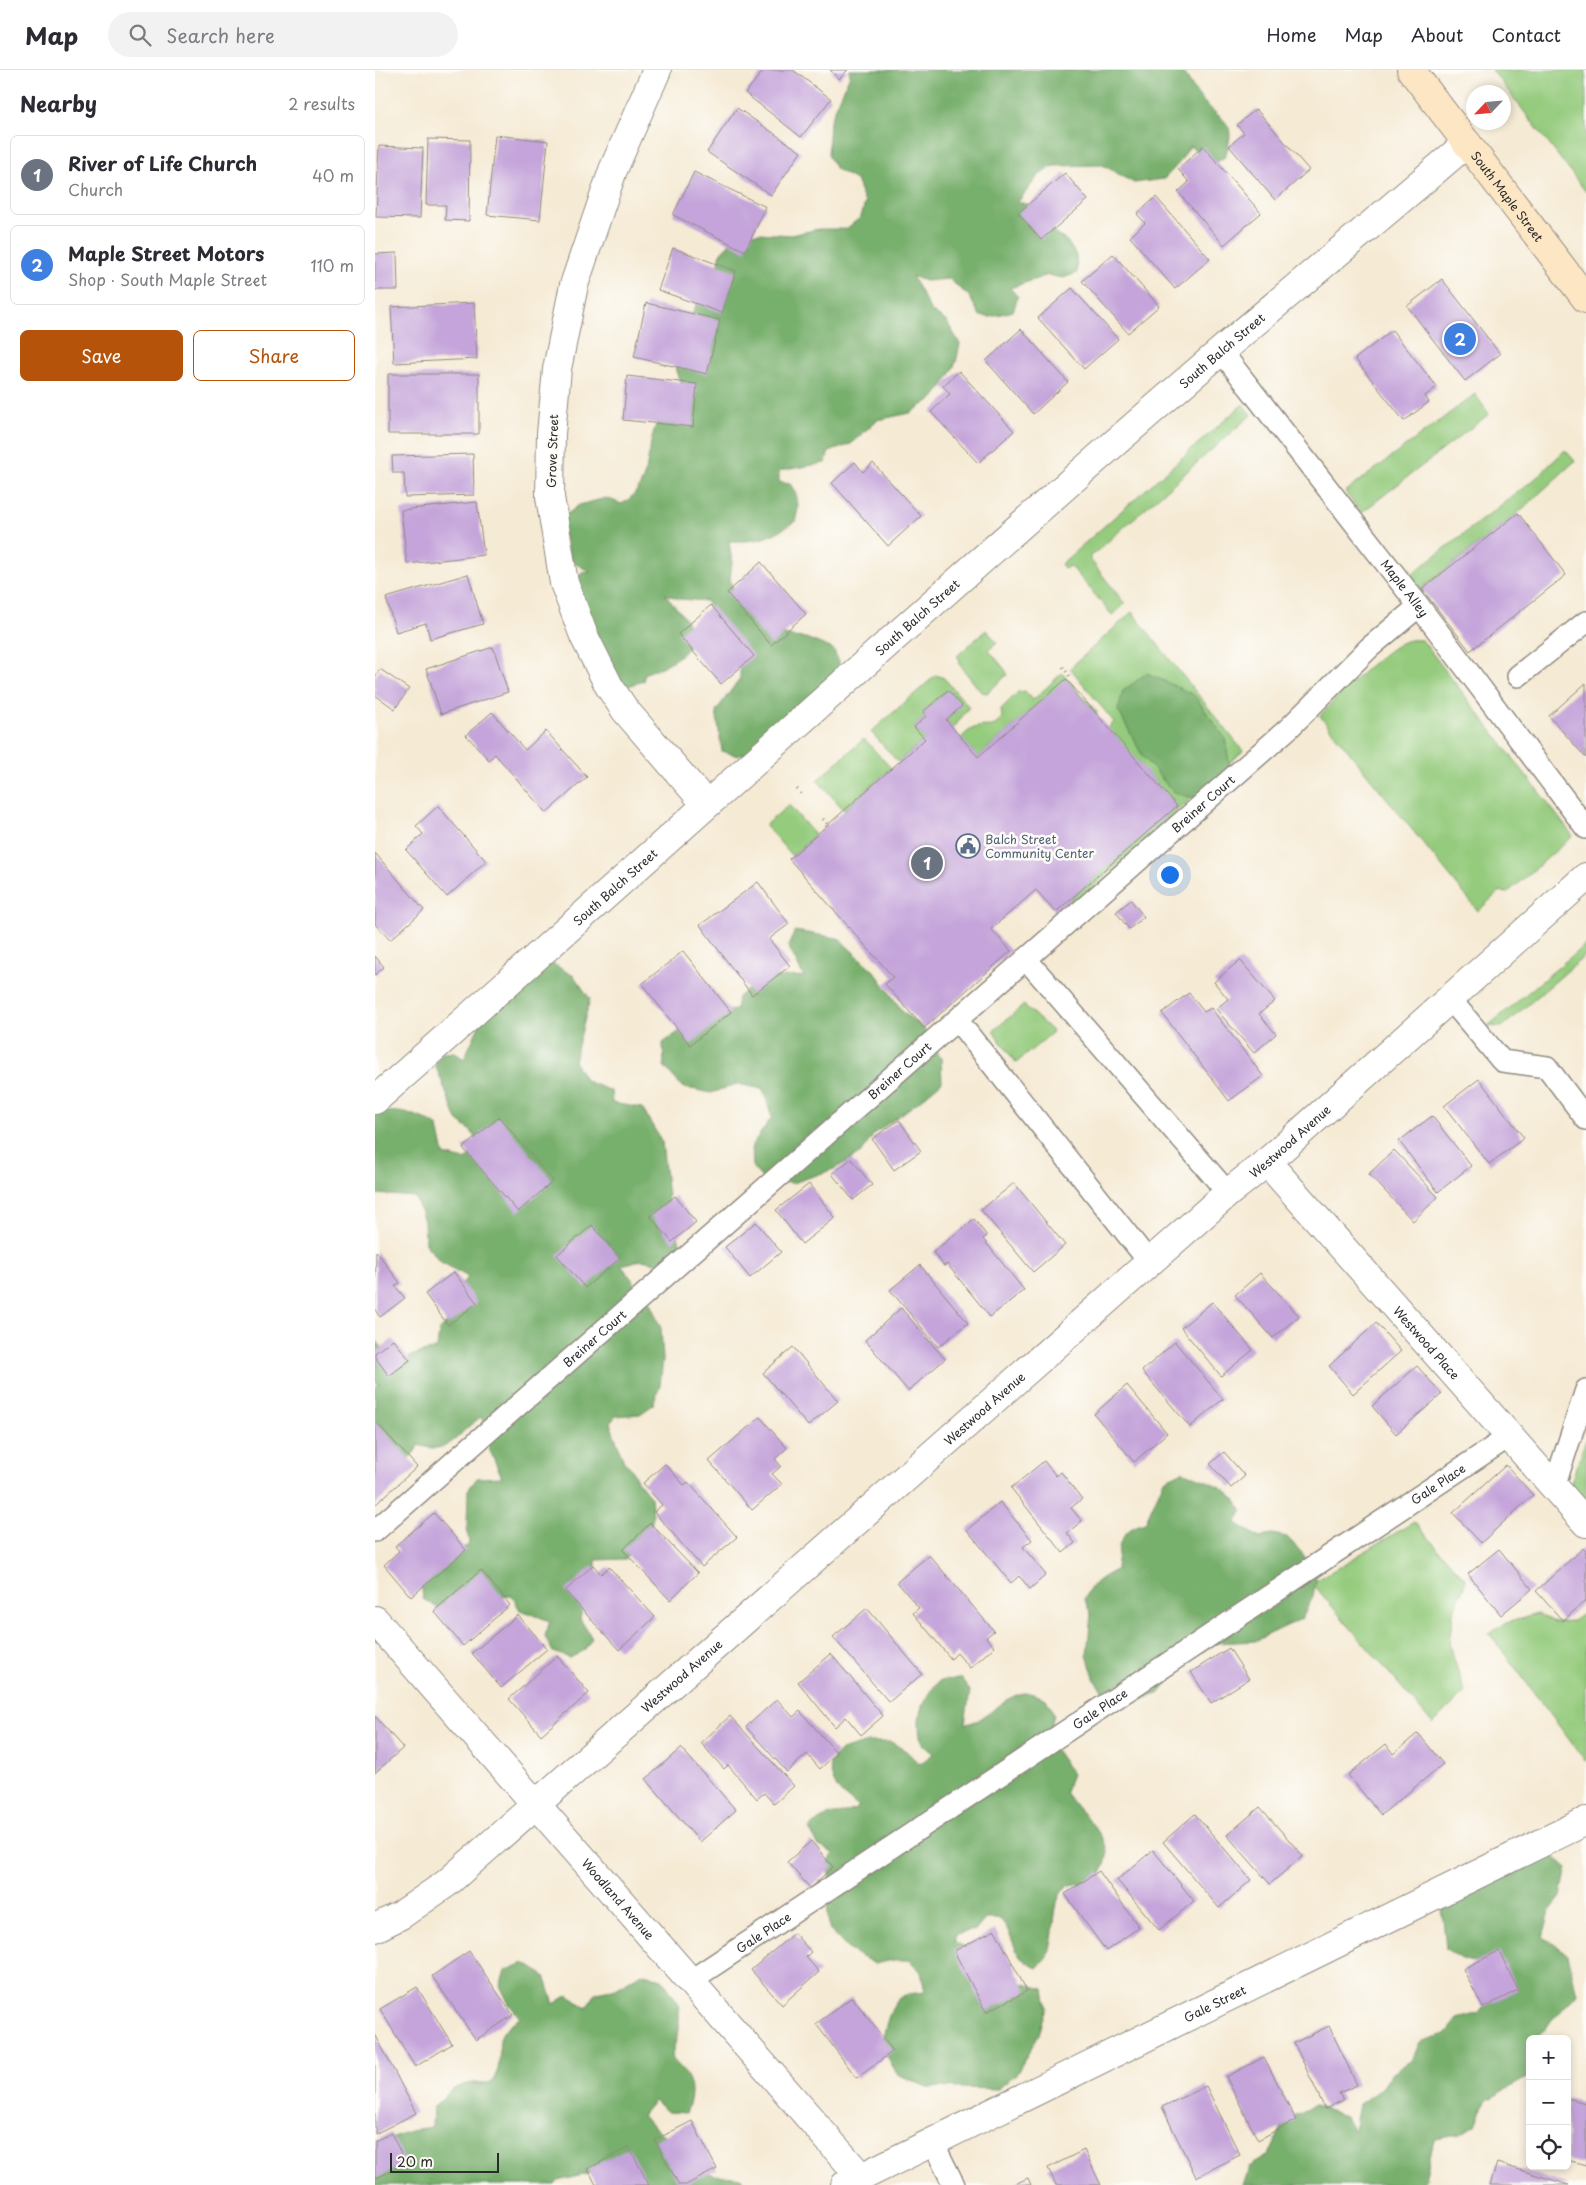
<!DOCTYPE html>
<meta charset="utf-8">
<style>
:root{--surface:#fff;--page:#f2f2f3;--text:#2b2b33;--muted:#7c7c81;--line:#e1e1e2;--accent:#b45309}
body{margin:0;font-family:"Playpen Sans",sans-serif;background:var(--page);color:var(--text)}
.controls{position:absolute;right:15px;bottom:15px;display:grid;overflow:hidden;border-radius:8px;box-shadow:0 2px 8px #0003}
.controls button{width:45px;height:45px;display:grid;place-items:center;padding:0;border:0;border-bottom:1px solid var(--line);background:var(--surface);color:var(--text);font:25px sans-serif}
.compass{position:absolute;left:1091px;top:15px;width:45px;height:45px;border-radius:50%;background:var(--surface);box-shadow:0 2px 8px #0003;rotate:244deg}
.scale{position:absolute;left:15px;bottom:12px;width:109px;box-sizing:border-box;padding-left:5px;border:2px solid #2b2b2b;border-top:0;font-size:14px;line-height:18px;white-space:nowrap;color:#2b2b2b;-webkit-text-stroke:4px #fdfcf7;paint-order:stroke}
.you{position:absolute;left:794px;top:804px;width:18px;height:18px;margin:-12px;border:4px solid #fff;border-radius:50%;background:#1a73e8;box-shadow:0 0 0 8px #1a73e833}
.badge{display:grid;place-items:center;width:32px;height:32px;border-radius:50%;background:var(--accent);color:#fff;font-size:16px;font-weight:700}
.pin{position:absolute;translate:-50% -50%;border:2px solid #fff;box-shadow:0 1px 5px #0006}
.list{margin:0;padding:0;list-style:none}
h2{display:flex;justify-content:space-between;align-items:center;height:65px;margin:0;padding:0 20px;font-size:21px}
h2 small{font-size:16px;font-weight:400;color:var(--muted)}
.list li{display:grid;grid-template-columns:32px 1fr auto;gap:15px;align-items:center;box-sizing:border-box;height:80px;margin:0 10px 10px;padding:0 10px;border:1px solid var(--line);border-radius:8px}
.list b{display:block;font-size:19px;white-space:nowrap}
.list p{margin:0;font-size:16px;white-space:nowrap;color:var(--muted)}
.list em{font-size:16px;font-style:normal;color:var(--muted)}
.actions{display:flex;gap:10px;padding:15px 20px}
.actions a{flex:1;padding:11px 0;border:1px solid var(--accent);border-radius:8px;text-align:center;font-size:18px;color:var(--accent)}
.actions .main{background:var(--accent);color:#fff}
.icon{flex:none;width:28px;height:28px;fill:none;stroke:currentColor;stroke-width:2;stroke-linecap:round;stroke-linejoin:round}
.map{position:relative;flex:none;width:1211px;height:2115px;overflow:hidden}
header{display:flex;align-items:center;gap:30px;box-sizing:border-box;height:70px;padding:0 25px;background:var(--surface);border-bottom:1px solid var(--line)}
header strong{font-size:24px}
nav{display:flex;gap:28px;margin-inline-start:auto;font-size:18px}
.search{width:350px;height:45px;background:var(--page);display:flex;align-items:center;gap:12px;box-sizing:border-box;padding:0 18px;border-radius:28px;color:var(--muted);font-size:19px}
main{display:flex}
aside{flex:1;background:var(--surface)}
.map>svg:first-child{display:block}
.green{fill:#94cb7d;stroke:#607b54}
.forest{fill:#77af6c;stroke:#516d4c}
.building{fill:#c4a4da}
.lines{fill:none;stroke-linecap:round;stroke-linejoin:round}
.service-casing{stroke:#908a80;stroke-width:24}
.minor-casing{stroke:#908a80;stroke-width:30}
.secondary-casing{stroke:#908a80;stroke-width:30}
.path{stroke:#908a80;stroke-width:3;stroke-dasharray:1 4;stroke-linecap:butt}
.service{stroke:#fff;stroke-width:21}
.minor{stroke:#fff;stroke-width:28}
.secondary{stroke:#fce6c4;stroke-width:28}
.labels{text-anchor:middle;dominant-baseline:central;stroke-width:5;stroke-linejoin:round;paint-order:stroke}
.street-label{font-size:12px;fill:#2b2b2b;stroke:#fdfcf7}
.service-label{font-size:12px;fill:#4e5e75;stroke:#fdfcf7;text-anchor:start}
</style>
<header>
<strong>Map</strong>
<div class="search"><svg class="icon" aria-label="search" viewBox="0 0 24 24"><circle cx="10" cy="10" r="6"/><path d="M15 15l6 6"/></svg>Search here</div>
<nav><a>Home</a><a>Map</a><a>About</a><a>Contact</a></nav>
</header>
<main>
<aside>
<h2>Nearby<small>2 results</small></h2>
<ul class="list">
<li><span class="badge" style="background:#6b7280">1</span><div><b>River of Life Church</b><p>Church</p></div><em>40 m</em></li>
<li><span class="badge" style="background:#3f7fe0">2</span><div><b>Maple Street Motors</b><p>Shop · South Maple Street</p></div><em>110 m</em></li>
</ul>
<div class="actions"><a class="main">Save</a><a>Share</a></div>
</aside>
<div class="map">
<svg width="1211" height="2115" viewBox="0 0 1211 2115">
<rect width="100%" height="100%" fill="#fdfcf7"/>
<filter id="ink" filterUnits="userSpaceOnUse"><feTurbulence type="fractalNoise" baseFrequency=".02" numOctaves="2"/><feDisplacementMap in="SourceGraphic" scale="10" xChannelSelector="R" yChannelSelector="G"/><feConvolveMatrix kernelMatrix="1 2 1 2 8 2 1 2 1" color-interpolation-filters="sRGB"/></filter>
<filter id="wash" filterUnits="userSpaceOnUse"><feTurbulence type="fractalNoise" baseFrequency=".0096" numOctaves="4" result="noise"/><feDisplacementMap in="SourceGraphic" scale="20" xChannelSelector="R" yChannelSelector="G"/><feGaussianBlur stdDeviation="1.12" result="paint"/><feColorMatrix in="noise" values="0 0 0 0 0 0 0 0 0 0 0 0 0 0 0 0 0 1.4 0 .05"/><feComposite in="paint" operator="in"/></filter>
<g filter="url(#wash)">
<rect width="100%" height="100%" fill="#f5ead4"/>
<path class="green" d="M1117 0H1211V122Z
M1100 324 1114 344 986 443 970 422Z
M868 334 876 345 714 488 750 534 737 545 695 495 690 499 686 494Z
M1190 380 1200 391 1143 443 1047 518 1048 524 1034 506 1161 408Z
M757 542 868 681 685 847 681 842 801 736 733 658 739 652 695 598Z
M611 560 622 572 614 580 631 601 632 605 612 623 606 622 584 594 585 590 582 586Z
M1047 570 1198 766 1132 823 1125 821 1103 841 945 646C960 628 1011 577 1031 571 1036 569 1042 570 1047 570Z
M687 603 722 642 721 644 691 610 603 687 586 668C590 664 594 660 599 658 613 653 618 662 627 647L626 639 643 622 650 621 658 630Z
M561 605 569 608 594 637 578 659 571 650 586 636 572 620 548 642 551 646 539 657 550 669 523 692 496 662Z
M489 669 516 698 469 740 442 710Z
M414 735 440 765 417 786 390 755Z
M1211 874V885L1127 957 1113 956Z
M649 935 678 962 641 993 618 961Z
M1211 1370V1433L1195 1415Z
M1039 1452 1091 1510 1078 1544 1074 1575 1090 1622 1058 1654 937 1513Z
M1211 1542V1692L1114 1563 1131 1553 1162 1544 1180 1552 1198 1551Z"/>
<path class="forest" d="M474 0H806C814 10 820 23 829 32 851 55 862 51 850 87L838 94 815 76 804 93 789 109 759 113 728 95 678 96 663 106 643 132 659 136 672 149 681 164 692 171 701 185 702 203 688 208 673 205 635 218 643 227 638 241 616 247 605 246 594 226 574 209 550 211 537 206 556 241 572 252 585 274 581 292 575 305 560 327 535 343 502 350 476 374 454 382 450 393 404 401V412L415 414C425 427 424 437 420 452 393 468 385 472 354 471L357 492 355 511 360 524 397 561 417 567 431 568 458 579 464 591 465 610 437 628 421 636 415 656 394 675 363 686 347 681 341 641 365 608V585L331 531 304 529 290 524C297 533 312 548 316 559 324 581 286 599 270 603L268 611 248 618 194 513 206 503 215 502 195 490 186 449 204 435 231 428 247 434C281 414 268 374 285 347 290 339 307 333 315 327L304 307 296 283 310 260 328 220 342 202 346 182 361 167 384 163 416 165 443 159H471L486 147 490 133 481 110 461 99 453 85 455 51 475 5Z
M772 603 819 625 850 668 856 704 821 729 798 722 767 685 743 640 748 621Z
M420 861 463 868 500 902 528 942 549 959 566 988 567 1012 543 1032 499 1064 486 1083 459 1099 418 1113 390 1111 378 1098 377 1075 397 1047 388 1019 362 1014 336 1023 307 1017 289 996 288 973C311 956 332 942 361 940L363 927C384 910 401 905 429 907L413 876Z
M176 893 199 906 215 929 199 991 211 1011 236 1021 237 1033 267 1038 287 1072 293 1126 289 1155 302 1160 307 1183 291 1195 267 1190 246 1195 275 1233 286 1258 288 1289 285 1315 278 1335 265 1344 241 1346 235 1353 249 1392 256 1398 262 1410 276 1427 278 1447 274 1465 251 1489 221 1490V1510L209 1532 205 1549 217 1568 210 1580 195 1588 178 1582 170 1566 175 1551 145 1540 137 1526 116 1527 69 1542 48 1529 45 1500 94 1475 92 1456 93 1420 102 1408 127 1407 111 1372 107 1347C82 1360 78 1387 44 1375L39 1383 28 1394 0 1389V1318L4 1313 0 1312V1269L22 1295 38 1285 62 1278 64 1261 75 1249 80 1221 93 1207 66 1192 50 1174 49 1151 40 1127 0 1124V1042C23 1040 43 1043 63 1057L69 1085 90 1090 104 1076 97 1062 82 1050 60 994 67 983 79 982 89 989 110 943 159 897Z
M808 1401C832 1413 857 1415 867 1442L861 1453 885 1468 897 1464 912 1467 928 1484 941 1508 938 1527 926 1549 880 1571 841 1573 810 1593 784 1624 749 1634 733 1628 720 1611 712 1585 716 1544 709 1529C716 1514 726 1507 741 1500 744 1476 743 1460 770 1453L789 1410Z
M586 1608 595 1621 590 1654C614 1651 631 1622 653 1623 658 1623 666 1627 671 1629L679 1644 674 1666 679 1678 697 1704 690 1722C701 1739 735 1766 732 1787 725 1826 693 1803 684 1826 678 1842 679 1872 673 1886 671 1890 665 1894 662 1898 634 1886 642 1867 625 1849H610L601 1860 580 1864V1872L604 1885 638 1911 669 1919 672 1938 664 1964 642 2003 623 2019 552 2017 522 2004 506 1975C511 1959 513 1934 530 1925 536 1923 544 1923 550 1922L546 1902 534 1890H518L500 1894 474 1880 454 1859 452 1833 459 1822 452 1797 458 1783 444 1776 434 1759C453 1737 464 1749 484 1737 466 1724 456 1718 455 1693L466 1680 493 1672H516L530 1680 545 1694 559 1683 547 1675C540 1647 545 1632 564 1611Z
M1173 1783 1192 1797 1186 1827 1175 1841 1168 1867 1179 1873 1193 1885 1202 1924 1160 1969H1155V2006L1111 2031 1101 2055 1083 2065 1059 2069 1049 2113 1039 2115H868L874 2097 894 2085 910 2050 939 2036 970 2046 979 2061 984 2034 1007 2018 1018 2002 1037 1990 1045 1972 1070 1964 1082 1949 1104 1943 1127 1916 1123 1900 1087 1889 1071 1879 1067 1838 1090 1804Z
M149 1893 170 1906 179 1934 193 1925 211 1938 221 1923 241 1919 266 1903 287 1909 304 1934V1959L296 1988C316 2006 321 2018 311 2043L293 2042 279 2031 266 2046 298 2073 321 2097 339 2105 367 2108V2115H230L228 2100 183 2111 180 2115H0C0 2106 0 2091 1 2083 7 2067 41 2058 57 2057L58 2037C80 2016 84 2012 115 2013 118 2009 122 2004 123 1999 128 1973 116 1965 145 1948L134 1934 125 1916 130 1901Z"/>
<g id="blocks">
<path class="building" d="M389 0H418L456 29 426 67 370 23Z
M455 0H473L464 9Z
M362 38 426 82 396 125 332 82Z
M881 39 934 100 900 130 854 76 869 63 862 55Z
M120 65 173 71 165 150 112 145Z
M53 69 95 70 94 151 70 150 71 135H51Z
M4 76 48 78 45 148 1 147Z
M828 76 886 143 849 175 803 122 814 112 803 99Z
M319 102 391 137 370 181 298 145Z
M690 103 713 130 666 170 643 143Z
M781 127 835 189 800 219 755 167 770 153 762 144Z
M298 178 361 201 347 243 283 220Z
M22 183 23 220H0V184Z
M738 184 784 236 753 263 707 211Z
M1067 209 1125 284 1090 311 1032 236Z
M697 218 743 269 709 299 663 248Z
M99 233 102 289 19 293 16 237Z
M271 233 345 250 332 304 259 287Z
M646 259 693 312 658 344 611 291Z
M1017 260 1062 317 1050 326 1054 332 1029 351 980 289Z
M584 301 639 361 603 393 556 342 575 324 568 316Z
M13 304H104V364H13Z
M252 306 322 314 318 357 248 350Z
M98 384 99 425 30 427 29 403H18L17 386Z
M480 392 488 402 498 393 546 446 513 476 457 413Z
M102 432 109 485 32 494 26 440Z
M1143 443 1191 505 1095 581 1047 519Z
M386 492 431 544 396 575 352 523Z
M93 504 108 554 55 569 51 553 21 562 11 528Z
M336 535 379 586 346 614 303 564Z
M118 577 133 622 66 644 51 599Z
M5 599 34 619 20 639 0 625V607Z
M691 609 802 736 681 842 661 820 616 859 636 881 549 958 510 914 518 907 414 789 550 669 539 657 551 646 548 642 573 620 587 636 571 650 603 687Z
M1211 613V688L1174 646Z
M117 642 150 680 171 661 212 707 171 743 120 684 114 690 91 665Z
M63 736 111 791 72 827 31 780 48 764 41 756Z
M0 783 49 840 15 870 0 854Z
M383 812 414 854 394 869 415 896 377 925 325 855Z
M756 830 769 847 754 859 741 842Z
M308 881 356 942 315 975 267 914Z
M0 886 9 897 0 905Z
M865 890 900 931 884 944 901 964 879 983 841 939 853 929 839 912Z
M814 923 829 942 836 938 888 1006 854 1031 787 943Z
M1104 1009 1149 1068 1114 1094 1069 1036Z
M1057 1046 1096 1096 1063 1122 1024 1071Z
M124 1047 178 1111 143 1142 88 1078Z
M524 1050 546 1081 519 1100 497 1069Z
M1019 1080 1063 1127 1038 1151 994 1104Z
M476 1089 497 1115 478 1130 457 1104Z
M639 1113 690 1175 658 1202 606 1140Z
M434 1114 460 1148 427 1174 401 1140Z
M300 1126 321 1152 297 1172 275 1146Z
M599 1149 612 1166 608 1169 649 1220 615 1247 572 1194 569 1196 558 1182Z
M381 1152 406 1182 375 1208 350 1177Z
M217 1155 245 1188 210 1218 182 1185Z
M1 1181 25 1213 20 1216 30 1228 5 1247 0 1240Z
M545 1195 593 1253 563 1277 515 1220Z
M79 1202 102 1233 73 1255 50 1224Z
M885 1203 924 1246 898 1268 860 1225Z
M837 1232 878 1280 846 1306 806 1258Z
M526 1238 570 1289 533 1321 490 1270Z
M1001 1253 1026 1281 978 1324 954 1296Z
M18 1269 35 1290 14 1306 0 1287V1283Z
M800 1272 848 1329 815 1357 767 1301Z
M418 1277 463 1331 433 1356 388 1303Z
M1042 1296 1067 1324 1021 1364 997 1336Z
M752 1315 792 1363 759 1392 719 1344Z
M385 1347 412 1378 400 1389 406 1396 397 1404 407 1414 377 1440 334 1391Z
M2 1353 42 1397 0 1435V1355Z
M849 1382 870 1406 856 1418 835 1394Z
M669 1391 681 1406 686 1402 707 1429 696 1438 707 1451 692 1463 700 1473 688 1483 636 1418Z
M290 1394 309 1415 313 1412 362 1467 327 1497 279 1442 287 1435 268 1413Z
M1131 1395 1158 1425 1106 1473 1078 1443Z
M625 1432 657 1470 648 1477 671 1505 655 1519 644 1506 636 1513 592 1460Z
M59 1443 91 1480 36 1527 9 1495 24 1481 20 1476Z
M275 1453 323 1503 295 1530 248 1480Z
M1208 1478 1211 1482V1530L1188 1551 1161 1521Z
M1124 1479 1157 1519 1126 1545 1093 1504Z
M554 1485 619 1561 611 1567 619 1577 595 1598 582 1583 576 1589 538 1543 544 1538 522 1512Z
M218 1495 226 1504 234 1497 280 1547 244 1580 190 1521Z
M106 1500 135 1535 88 1576 59 1541Z
M492 1538 547 1604 514 1632 458 1567Z
M143 1545 172 1579 126 1618 97 1583Z
M854 1578 874 1609 836 1633 816 1602Z
M456 1584 508 1646 486 1665 471 1647 460 1657 423 1612Z
M182 1586 214 1623 166 1665 134 1629Z
M402 1629 418 1647 425 1641 462 1683 445 1699 432 1684 412 1702 371 1657Z
M0 1646 28 1678 0 1703Z
M355 1646 419 1716 399 1734 389 1723 382 1729 353 1695 349 1699 326 1673Z
M1043 1663 1068 1694 1006 1745 973 1705 1011 1674 1018 1684Z
M306 1678 361 1740 325 1772 271 1709Z
M885 1737 928 1786 895 1814 852 1765Z
M820 1744 876 1810 844 1838 788 1772Z
M436 1771 458 1797 435 1818 412 1792Z
M778 1780 819 1831 784 1860 742 1810Z
M724 1801 764 1857 731 1881 690 1824Z
M620 1860 652 1921 611 1942 579 1881Z
M419 1863 436 1882 431 1887 444 1902 407 1935 376 1900Z
M94 1881 138 1945 101 1970 57 1906Z
M1124 1881 1143 1920 1108 1938 1088 1899Z
M42 1917 77 1974 40 1997 5 1939Z
M477 1927 518 1981 482 2008 441 1954Z
M954 1956 982 2015 964 2023 968 2030 950 2039 919 1973Z
M0 1964 41 2043 0 2064Z
M889 1987 921 2050 883 2070 851 2007Z
M831 2016 865 2085 821 2107 787 2037Z
M1192 2028 1211 2033V2095L1192 2090Z
M317 2051 342 2099 311 2115H304L280 2070Z
M16 2063 31 2093 2 2108 0 2104V2071Z
M254 2077 274 2115H221L213 2099Z
M709 2080 726 2115H681L673 2098Z
M1122 2093 1194 2115H1115Z
M653 2108 656 2115H638Z"/>
</g>
</g>
<g filter="url(#ink)">
<use href="#blocks" fill-opacity="0" stroke="#908a80" stroke-width="1"/>
<g class="lines">
<g class="service-casing">
<g id="service">
<path id="s1" d="M846 281 1044 536 1211 758"/>
<path d="M1143 606 1211 552"/>
<path d="M651 889 853 1123"/>
<path d="M1075 929 1127 991 1172 997 1211 1049"/>
<path d="M582 950 775 1193"/>
<path d="M1179 1417 1211 1320"/>
<path id="s2" d="M0 1461 914 658 994 578 1044 536"/>
<path id="s3" d="M315 1911 1135 1366"/>
<path d="M558 2073 579 2115"/>
</g>
</g>
<g class="minor-casing">
<g id="minor">
<path d="M282 0 238 100 199 215 182 299 176 364 175 427 189 513 209 566 234 616 250 640 331 734"/>
<path id="s4" d="M0 1030C283 781 561 526 847 280 928 211 1011 143 1092 73"/>
<path id="s5" d="M892 1092 1211 1453"/>
<path id="s6" d="M0 1550 486 2107"/>
<path id="s7" d="M0 1858 26 1845 72 1813 853 1123 892 1092 1211 807"/>
<path id="s8" d="M470 2115 1211 1751"/>
</g>
</g>
<g class="secondary-casing">
<g id="secondary">
<path id="s9" d="M1036 0 1211 229"/>
</g>
</g>
<path class="path" d="M688 597 696 608
M422 719 428 726
M448 749 453 755"/>
<use href="#service" class="service"/>
<use href="#minor" class="minor"/>
<use href="#secondary" class="secondary"/>
</g>
</g>
<defs>
<g id="civic-ring" transform="scale(1.25)"><circle r="9.5" fill="#fdfcf7" stroke="#5c6f8a" stroke-width="1.5"/><path d="M-.6-6.5H3V-4.5H.6V-3L4-1V1h2V6H-6V1h2V-1L-.6-3ZM-1.2 2.5V6h2.4V2.5Z" fill="#5c6f8a"/></g>
</defs>
<g fill-rule="evenodd">
<use href="#civic-ring" x="593" y="776"/>
</g>
<g class="labels">
<g class="street-label">
<text stroke="none"><textPath href="#s9" startOffset="159">South Maple Street</textPath></text>
<text stroke="none"><textPath href="#s4" startOffset="1131">South Balch Street</textPath></text>
<text transform="translate(177 381) rotate(-88)">Grove Street</text>
<text stroke="none"><textPath href="#s1" startOffset="300">Maple Alley</textPath></text>
<text stroke="none"><textPath href="#s4" startOffset="726">South Balch Street</textPath></text>
<text stroke="none"><textPath href="#s2" startOffset="1102">Breiner Court</textPath></text>
<text stroke="none"><textPath href="#s4" startOffset="321">South Balch Street</textPath></text>
<text stroke="none"><textPath href="#s2" startOffset="698">Breiner Court</textPath></text>
<text stroke="none"><textPath href="#s7" startOffset="1208">Westwood Avenue</textPath></text>
<text stroke="none"><textPath href="#s2" startOffset="292">Breiner Court</textPath></text>
<text stroke="none"><textPath href="#s5" startOffset="241">Westwood Place</textPath></text>
<text stroke="none"><textPath href="#s7" startOffset="802">Westwood Avenue</textPath></text>
<text stroke="none"><textPath href="#s3" startOffset="898">Gale Place</textPath></text>
<text stroke="none"><textPath href="#s7" startOffset="398">Westwood Avenue</textPath></text>
<text stroke="none"><textPath href="#s3" startOffset="492">Gale Place</textPath></text>
<text stroke="none"><textPath href="#s6" startOffset="370">Woodland Avenue</textPath></text>
<text stroke="none"><textPath href="#s3" startOffset="88">Gale Place</textPath></text>
<text stroke="none"><textPath href="#s8" startOffset="412">Gale Street</textPath></text>
</g>
<g class="service-label">
<text x="610" y="769">Balch Street<tspan x="610" dy="14">Community Center</tspan></text>
</g>
</g>
</svg>
<div class="controls">
<button>+</button>
<button>−</button>
<button><svg class="icon" aria-label="locate" viewBox="0 0 24 24"><circle cx="12" cy="12" r="6"/><path d="M12 2v4M12 18v4M2 12h4M18 12h4"/></svg></button>
</div>
<svg class="compass" viewBox="-18 -18 36 36"><path d="M0-13l5 13h-10z" fill="#e53935"/><path d="M0 13l5-13h-10z" fill="#7c7c81"/></svg>
<div class="scale">20 m</div>
<div class="you"></div>
<div class="pin badge" style="left:552px;top:793px;background:#6b7280">1</div>
<div class="pin badge" style="left:1085px;top:269px;background:#3f7fe0">2</div>
</div>
</main>
